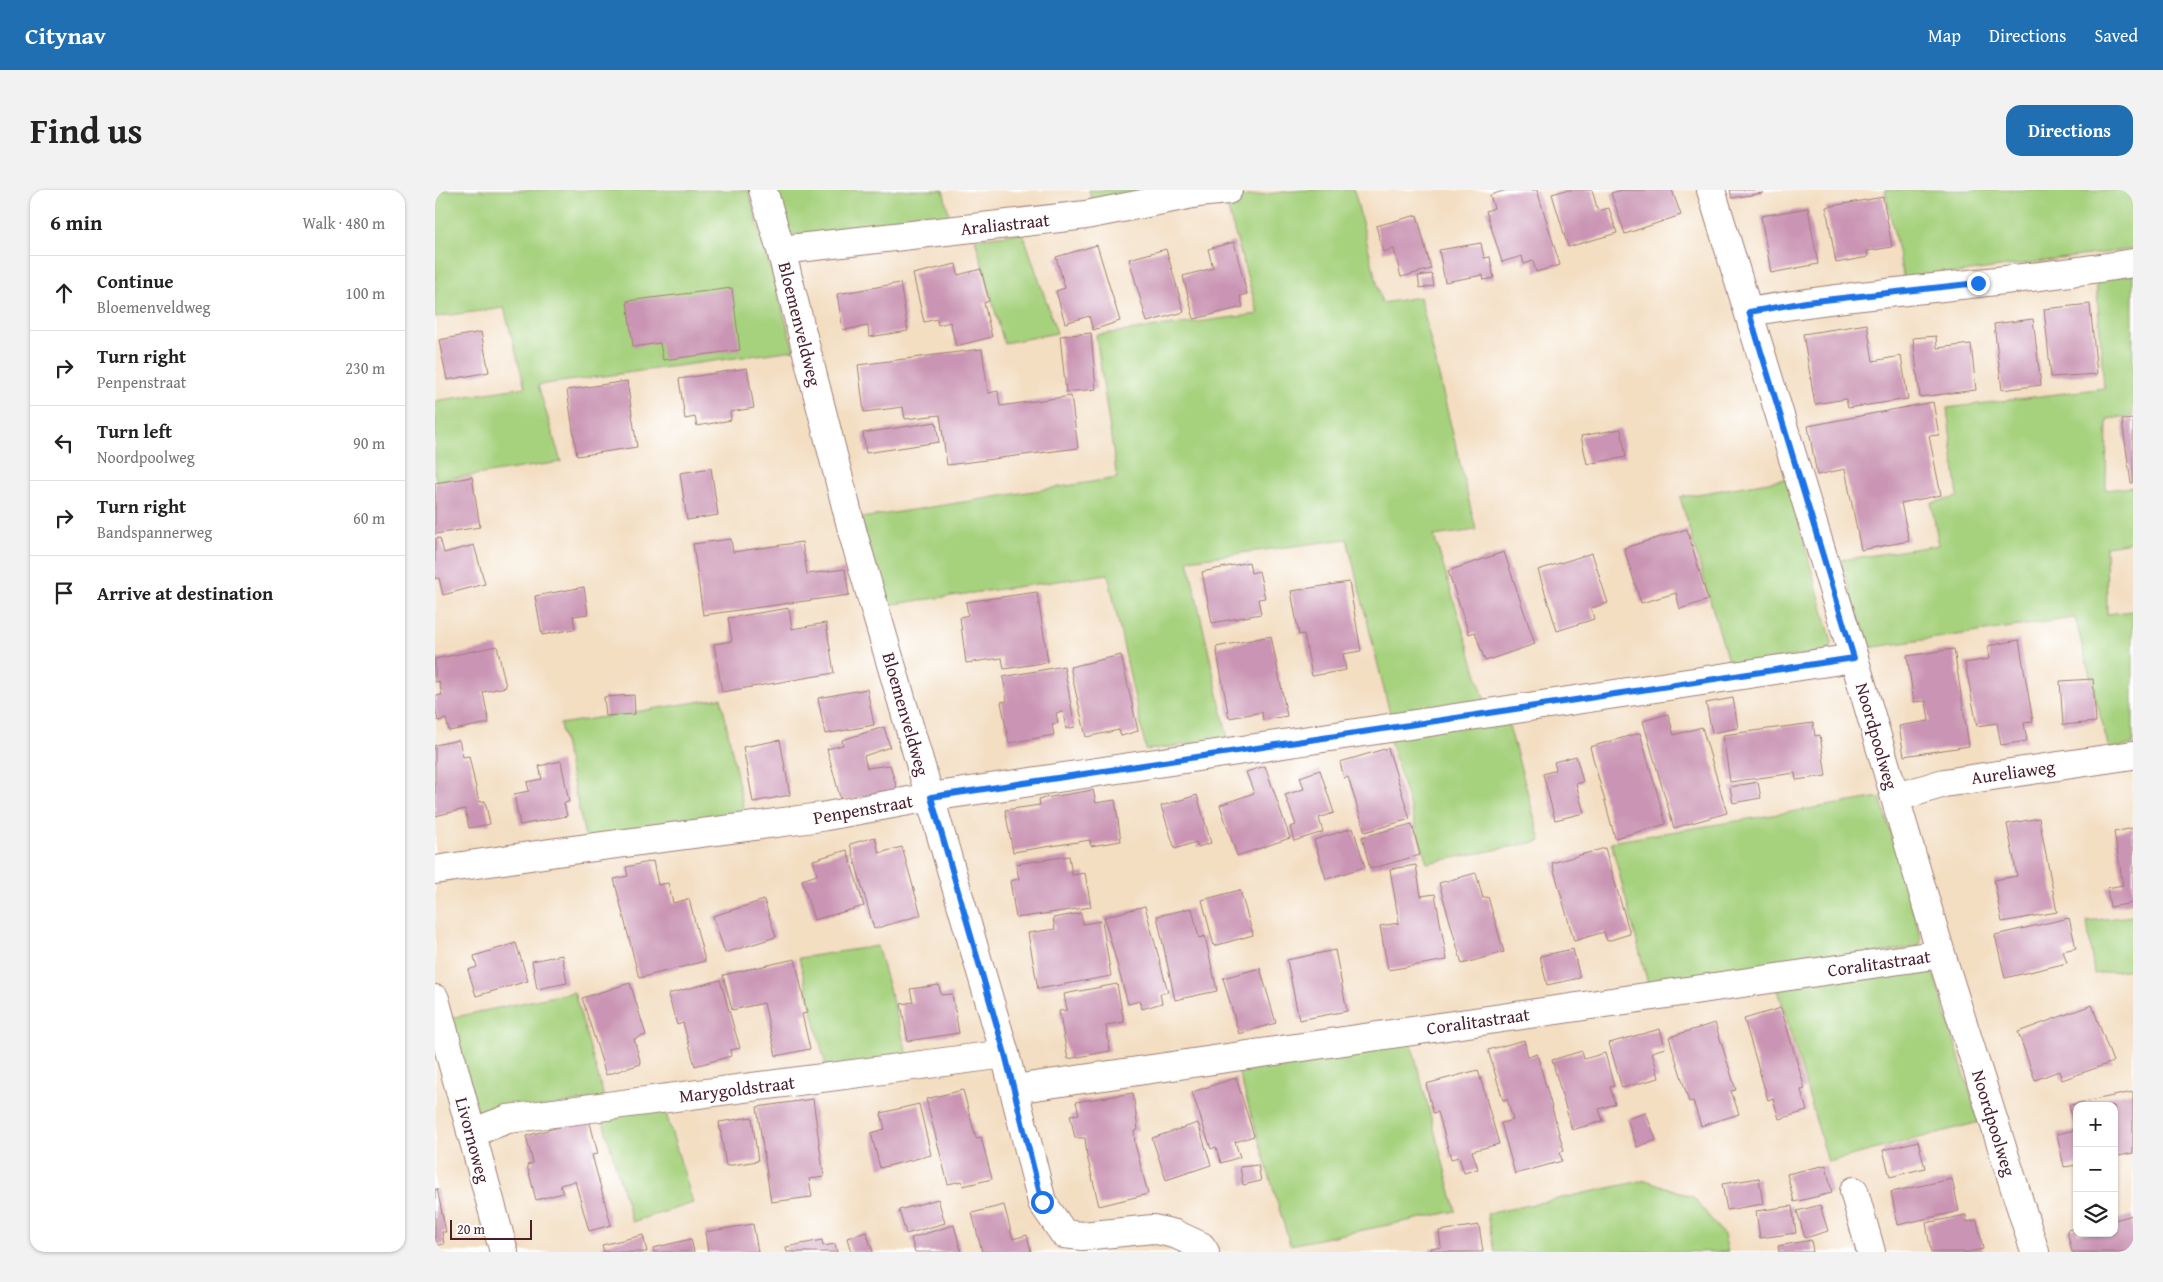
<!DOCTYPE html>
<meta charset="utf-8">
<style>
:root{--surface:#fff;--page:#f2f2f2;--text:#222;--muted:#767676;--line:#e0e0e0;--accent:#1f6fb2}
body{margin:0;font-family:"Gentium Book Plus",serif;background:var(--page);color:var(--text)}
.controls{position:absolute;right:15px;bottom:15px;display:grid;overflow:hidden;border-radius:10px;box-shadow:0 1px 4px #0004}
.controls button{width:45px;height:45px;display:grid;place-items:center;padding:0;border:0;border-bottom:1px solid var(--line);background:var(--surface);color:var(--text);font:25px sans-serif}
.scale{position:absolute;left:15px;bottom:12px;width:82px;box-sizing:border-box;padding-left:5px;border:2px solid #4a1f2b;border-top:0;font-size:14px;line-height:18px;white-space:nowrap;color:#4a1f2b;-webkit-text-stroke:4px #fff;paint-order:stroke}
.stop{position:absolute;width:15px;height:15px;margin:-11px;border:4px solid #1a73e8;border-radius:50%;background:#fff}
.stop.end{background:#1a73e8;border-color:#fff;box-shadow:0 1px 5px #0008}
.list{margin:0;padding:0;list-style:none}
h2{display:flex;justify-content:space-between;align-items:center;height:65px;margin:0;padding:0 20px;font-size:21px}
h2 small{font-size:16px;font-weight:400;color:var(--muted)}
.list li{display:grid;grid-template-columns:32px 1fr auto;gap:15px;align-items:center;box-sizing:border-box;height:75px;padding:0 20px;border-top:1px solid var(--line)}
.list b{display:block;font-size:19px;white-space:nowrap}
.list p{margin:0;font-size:16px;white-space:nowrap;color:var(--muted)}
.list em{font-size:16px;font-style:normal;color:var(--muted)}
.icon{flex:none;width:28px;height:28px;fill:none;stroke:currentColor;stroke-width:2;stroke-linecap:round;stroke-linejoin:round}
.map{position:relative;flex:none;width:1698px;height:1062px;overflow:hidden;border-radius:15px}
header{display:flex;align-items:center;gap:30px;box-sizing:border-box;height:70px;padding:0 25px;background:var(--accent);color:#fff}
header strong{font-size:24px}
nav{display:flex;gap:28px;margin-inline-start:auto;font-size:18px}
.intro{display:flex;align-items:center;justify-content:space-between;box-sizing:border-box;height:120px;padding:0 30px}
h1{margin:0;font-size:35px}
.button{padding:12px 22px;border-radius:15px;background:var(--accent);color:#fff;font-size:18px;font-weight:700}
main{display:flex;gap:30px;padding:0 30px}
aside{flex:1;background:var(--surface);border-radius:15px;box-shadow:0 1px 4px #0004}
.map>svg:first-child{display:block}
.green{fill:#a6d17d;stroke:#787854}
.building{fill:#ca95b4}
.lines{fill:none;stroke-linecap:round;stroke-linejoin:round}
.minor-casing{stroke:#9e7e76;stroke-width:30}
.minor{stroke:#fff;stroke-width:28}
.route{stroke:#1a73e8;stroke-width:6}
.labels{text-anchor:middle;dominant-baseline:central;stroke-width:4.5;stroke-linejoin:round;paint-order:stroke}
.street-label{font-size:18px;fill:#4a1f2b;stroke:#fff}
</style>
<header>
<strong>Citynav</strong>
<nav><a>Map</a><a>Directions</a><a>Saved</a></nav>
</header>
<div class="intro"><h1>Find us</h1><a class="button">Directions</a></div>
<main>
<aside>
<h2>6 min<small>Walk · 480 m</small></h2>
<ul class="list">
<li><svg class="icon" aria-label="ahead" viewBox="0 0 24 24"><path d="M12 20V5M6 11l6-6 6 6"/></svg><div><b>Continue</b><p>Bloemenveldweg</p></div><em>100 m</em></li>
<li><svg class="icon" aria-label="right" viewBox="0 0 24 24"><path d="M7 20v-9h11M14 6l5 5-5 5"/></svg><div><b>Turn right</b><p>Penpenstraat</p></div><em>230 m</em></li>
<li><svg class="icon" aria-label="left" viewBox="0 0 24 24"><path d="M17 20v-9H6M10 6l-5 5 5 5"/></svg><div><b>Turn left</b><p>Noordpoolweg</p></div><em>90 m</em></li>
<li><svg class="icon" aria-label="right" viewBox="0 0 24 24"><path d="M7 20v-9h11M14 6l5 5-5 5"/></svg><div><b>Turn right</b><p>Bandspannerweg</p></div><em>60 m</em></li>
<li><svg class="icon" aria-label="arrive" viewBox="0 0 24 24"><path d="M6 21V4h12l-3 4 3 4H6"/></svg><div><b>Arrive at destination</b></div></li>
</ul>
</aside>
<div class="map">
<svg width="1698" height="1062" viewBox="0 0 1698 1062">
<rect width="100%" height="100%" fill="#fff"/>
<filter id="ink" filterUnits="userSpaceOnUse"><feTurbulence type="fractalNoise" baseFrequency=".02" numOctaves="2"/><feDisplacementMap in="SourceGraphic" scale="10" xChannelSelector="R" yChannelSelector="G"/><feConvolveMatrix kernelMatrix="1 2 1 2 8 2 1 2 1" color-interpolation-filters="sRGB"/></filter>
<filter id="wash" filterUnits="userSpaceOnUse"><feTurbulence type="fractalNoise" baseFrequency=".0096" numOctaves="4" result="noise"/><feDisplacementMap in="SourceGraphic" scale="20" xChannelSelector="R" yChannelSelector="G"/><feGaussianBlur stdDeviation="1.12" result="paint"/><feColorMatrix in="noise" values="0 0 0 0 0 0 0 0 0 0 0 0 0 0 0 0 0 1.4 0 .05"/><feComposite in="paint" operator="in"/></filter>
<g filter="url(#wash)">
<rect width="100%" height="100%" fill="#f3dec2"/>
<path class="green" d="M0 0H313L359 160 103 195 126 272 0 291V211L90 197 69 118 0 127Z
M338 0H508L516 32 359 45 350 36Z
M654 0H716L658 16Z
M866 0H919L947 113 985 107 1041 340 999 346 1050 511 955 524 912 349 753 370 793 549 711 560 673 384 452 415 426 328 682 288 661 145 823 124 790 9Z
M1450 0H1698V59L1469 90Z
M588 43 622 143 569 153 540 49Z
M1698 84V226L1672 229 1671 300 1698 297V352L1671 356 1672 424 1698 421V555L1674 559 1640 428 1432 458 1406 370 1504 355 1496 313 1523 307 1512 218 1669 198 1661 89Z
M1351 289 1397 452 1395 460 1295 478 1245 307Z
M286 508 311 630 151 651 125 534Z
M1071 525 1106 651 992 673 952 541Z
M1445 607 1485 744 1486 752 1483 757 1214 798 1176 652Z
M1698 726V779L1659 784 1652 731Z
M442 756 474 870 392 881 364 768Z
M1490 776 1499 785 1544 932 1393 972 1342 796Z
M139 802 169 907 45 928 15 828Z
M975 849 1021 1021 855 1055 801 874Z
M229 917 258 1013 197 1032 166 924Z
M1211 990 1258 1007 1289 1045 1293 1062H1059L1052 1024Z"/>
<g id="blocks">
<path class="building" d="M1072 0H1102L1125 75 1101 82 1098 71 1089 74 1087 66 1067 72 1051 21 1059 18 1055 5Z
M1131 0H1157L1163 21 1174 18 1182 43 1133 57 1117 4Z
M1187 0H1237L1246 25 1190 44 1176 3Z
M1295 0H1327L1328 3 1297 8Z
M1448 7 1457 57 1432 61 1433 67 1401 73 1391 17Z
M1373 18 1383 74 1336 83 1326 26Z
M982 25 996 79 966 87 959 59 948 62 941 36Z
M799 52 812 104 805 106 808 117 759 129 748 86 778 78 773 59Z
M1046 53 1049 68 1055 67 1059 88 1049 90 1048 85 1010 92 1004 60Z
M662 55 685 131 658 140 654 126 630 133 621 101 630 98 621 67Z
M731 59 749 122 712 132 694 69Z
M521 74 523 85 546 79 554 111 549 113 557 147 521 156 515 132 503 135 502 129 489 132 478 84Z
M997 84 999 96 985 98 983 86Z
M465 93 473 141 434 147 433 136 408 140 402 104Z
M297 98 305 160 228 170 225 153 198 157 192 111Z
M1655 114 1662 184 1616 187 1609 119Z
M1598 129 1606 195 1567 200 1559 134Z
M1432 134 1438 171 1466 166 1473 209 1413 218 1411 209 1380 214 1368 144Z
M46 142 54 182 12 190 4 150Z
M656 143 661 199 631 202 625 146Z
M1501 146 1502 158 1536 154 1541 200 1485 207 1478 148Z
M547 159 553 203 563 201 565 216 636 206 643 258 512 275 505 225 470 229 468 217 429 222 423 175Z
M312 178 319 218 295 222 296 230 262 236 260 227 250 229 244 189Z
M192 191 202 257 142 266 132 200Z
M1498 212 1504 245 1494 246 1506 305 1466 313 1474 351 1426 360 1410 279 1382 285 1373 236Z
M1698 229V293H1696L1687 230Z
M501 232 504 252 431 263 428 243Z
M1186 239 1191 267 1152 274 1146 246Z
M276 278 283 325 252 330 245 283Z
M37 287 45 337 0 344V293Z
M1252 339 1273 410 1245 419 1241 403 1206 413 1189 358Z
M5 348 9 363 39 355 50 394 8 405 4 388 0 389V349Z
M296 349 298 362 367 352 372 384 410 379 414 405 268 425 258 354Z
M1069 362 1100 454 1050 471 1040 442 1034 444 1013 381Z
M1157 363 1173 413 1156 418 1159 429 1122 441 1103 380Z
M814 372 816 383 824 381 830 408 823 409 826 424 777 433 767 382Z
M914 392 926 461 908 464 911 480 877 486 869 444 864 445 856 401Z
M149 397 153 424 138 426 140 439 107 445 100 406Z
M602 402 613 472 569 479 567 468 531 473 525 427 533 425 531 412Z
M354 418 357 439 391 433 399 483 287 502 279 454 297 451 293 428Z
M836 446 852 526 828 530 827 522 794 528 781 457Z
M1584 450 1598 532 1589 533 1592 551 1566 555 1562 533 1542 536 1530 473 1554 469 1552 456Z
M62 456 71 497 48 502 54 533 14 541 11 529 3 531 0 517V506L7 505 4 491 0 492V469Z
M1519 459 1534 556 1469 566 1464 536 1494 531 1491 511 1479 512 1472 466Z
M686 465 703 541 686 546 684 540 651 547 635 477Z
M629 476 640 537 631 539 628 522 621 523 623 533 617 534 619 545 574 553 566 512 572 511 568 487Z
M1658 489 1661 532 1628 535 1625 491Z
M432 499 439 535 390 544 383 508Z
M199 505 200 524 171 526 169 507Z
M1298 508 1303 538 1277 543 1271 513Z
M1233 524 1239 545 1267 537 1292 623 1239 638 1208 531Z
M1378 533 1380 546 1385 545 1391 586 1361 590 1360 583 1295 592 1288 545Z
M449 537 455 557 429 566 432 578 455 575 463 602 406 611 392 559 408 555 407 550Z
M1205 543 1231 634 1180 648 1155 557Z
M24 550 28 567 34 566 44 612 50 611 55 634 34 638 30 619 0 626V555Z
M345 550 355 605 318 612 308 557Z
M953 558 975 629 930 642 913 587 909 588 905 572Z
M1141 566 1148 592 1141 594 1149 623 1120 630 1108 584 1121 580 1119 572Z
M126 571 134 612 129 613 132 626 85 635 79 604 94 601 92 592 107 589 104 576Z
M830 576 855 648 802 666 785 615 819 603 811 582Z
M885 580 899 623 884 628 888 642 859 651 855 637 861 635 850 605 869 599 865 587Z
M1323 592 1326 608 1298 613 1295 597Z
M658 600 661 613 680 610 686 651 656 656 655 650 578 662 570 620 605 615 604 609Z
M762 605 776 653 763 657 761 652 740 659 726 616Z
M1604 628 1622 722 1567 732 1559 690 1582 686 1572 634Z
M977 634 985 665 935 679 927 647Z
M918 638 930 677 891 689 879 650Z
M1698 638V713L1675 717 1672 698 1688 695 1679 642Z
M440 647 444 663 467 657 486 725 439 739 415 654Z
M1170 658 1195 744 1172 751 1169 742 1139 751 1117 673Z
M412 660 429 716 379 730 367 690 382 685 378 670Z
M634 666 637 685 650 683 656 717 581 728 575 691 584 689 581 674Z
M218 671 223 695 233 693 238 713 254 709 270 771 204 788 179 689 193 686 191 677Z
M981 675 986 706 1000 704 1012 770 953 780 945 736 964 733 955 679Z
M1041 683 1048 708 1053 707 1069 762 1027 774 1004 693Z
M805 700 818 745 779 756 767 710Z
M329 710 341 747 290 763 278 726Z
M710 716 733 802 725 804 727 813 707 819 705 811 693 814 669 727Z
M757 718 764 748 770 746 782 801 740 810 722 726Z
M646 723 648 734 667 731 676 786 603 799 593 743 620 739 618 728Z
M1634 728 1641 758 1628 761 1632 773 1570 788 1560 745Z
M81 753 93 791 41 806 33 780 42 777 39 766Z
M1138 759 1145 788 1112 795 1105 766Z
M900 760 912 821 864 830 852 770Z
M127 765 132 793 102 799 97 771Z
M360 769 372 823 367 824 375 859 341 866 329 813 297 820 288 785Z
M825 778 841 833 804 844 788 788Z
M285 790 305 858 295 860 296 866 260 876 248 833 242 835 233 804Z
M195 793 211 845 199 849 206 874 171 885 147 808Z
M682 794 689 832 671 835 675 861 633 869 624 821 632 820 629 804Z
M504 795 506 805 517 804 524 843 473 851 466 814 478 812 475 799Z
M1657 815 1678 872 1627 890 1624 881 1600 890 1583 842Z
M1346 818 1370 899 1366 900 1372 921 1344 929 1338 908 1333 910 1309 829Z
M1280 833 1301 900 1296 901 1304 924 1266 936 1258 911 1254 912 1234 847Z
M1225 839 1230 858 1217 862 1224 888 1187 898 1174 853Z
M1089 850 1093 867 1102 864 1129 961 1125 962 1127 971 1080 984 1066 933 1078 930 1072 909 1068 910 1053 860Z
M1147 861 1149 869 1170 863 1179 896 1175 897 1180 914 1164 919 1168 931 1137 940 1117 870Z
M1043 880 1064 954 1037 961 1043 979 1029 983 1024 967 1016 969 1003 922 998 923 991 894Z
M801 888 819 946 800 952 805 967 786 973 781 957 776 959 757 902Z
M528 900 541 948 546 947 557 989 528 996 527 991 513 994 491 909Z
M1698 902V963L1679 967V916H1642V975L1629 977 1622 944 1640 940 1634 915Z
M698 903 703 940 699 941 700 954 713 1004 664 1016 652 966 650 948H640L635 925 644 924 641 912Z
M378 909 389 987 374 989 377 1007 336 1012 322 917Z
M484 914 496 965 445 978 436 943 450 939 446 923Z
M1211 923 1221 950 1202 957 1192 929Z
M317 927 323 971 291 976 284 932Z
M154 929 163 964 157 965 176 1035 154 1041 140 991 125 995 128 1003 101 1010 92 975 98 973 91 946Z
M763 933 776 975 731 990 717 948Z
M1483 951 1490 978 1455 987 1448 960Z
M823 975 826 991 808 995 805 977Z
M1391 975 1397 1003 1359 1012 1352 984Z
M1324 988 1328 1014 1292 1020 1287 994Z
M1517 989 1524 1021 1463 1035 1456 1002Z
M0 999H2L11 1042H7L9 1054 0 1056Z
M503 1009 510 1033 471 1044 464 1020Z
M569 1015 578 1049 592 1045 596 1062H547L537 1023Z
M1385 1015 1393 1041 1370 1048 1362 1021Z
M1357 1016 1361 1043 1325 1048 1321 1021Z
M1531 1025 1532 1032 1542 1030 1548 1059 1533 1062H1496L1491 1033Z
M1698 1025V1062H1637L1632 1040 1642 1038V1043H1679V1030Z
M318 1034 323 1062H273L270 1042Z
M519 1035 526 1062H480L476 1048Z
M1044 1035 1048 1062H996L995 1058 1006 1057 1004 1041Z
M431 1042 438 1062H416L412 1048Z
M208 1045 212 1062H169L167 1055Z
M256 1049 259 1062H219L218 1058Z
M387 1050 388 1056 400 1054 402 1062H352L351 1057Z
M1376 1050 1378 1062H1344L1343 1056Z"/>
</g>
</g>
<g filter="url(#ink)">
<use href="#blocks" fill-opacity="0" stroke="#9e7e76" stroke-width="1"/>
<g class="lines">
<g class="minor-casing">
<path id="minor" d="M328 0 346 60 418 344 570 864 607 1012 629 1044 647 1046 718 1039 740 1044 766 1056 770 1062
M1276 0 1419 468 1506 764 1600 1062
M346 60 651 25 763 3 793 0
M1314 122C1441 100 1571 94 1698 73
M1460 608 1509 593 1698 565
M0 680 122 662 386 627 496 607 1419 468
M0 809 69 1062
M579 899 1506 764
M36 943 73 929 570 864
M1419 1001 1436 1062"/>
</g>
<use href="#minor" class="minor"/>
</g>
</g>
<g class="lines" filter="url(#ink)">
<path class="route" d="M607 1012 570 864 496 607 1419 468 1314 122 1371 112 1543 93"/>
</g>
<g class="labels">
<g class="street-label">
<text transform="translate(570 34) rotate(-6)">Araliastraat</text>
<text transform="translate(365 134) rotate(76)">Bloemenveldweg</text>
<text transform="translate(471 524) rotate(74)">Bloemenveldweg</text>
<text transform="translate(1442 546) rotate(74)">Noordpoolweg</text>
<text transform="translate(1578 582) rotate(-8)">Aureliaweg</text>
<text transform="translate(428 619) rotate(-10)">Penpenstraat</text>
<text transform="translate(1444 773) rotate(-8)">Coralitastraat</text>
<text transform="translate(1043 831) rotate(-8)">Coralitastraat</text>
<text transform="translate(302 899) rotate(-7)">Marygoldstraat</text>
<text transform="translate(1559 933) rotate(73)">Noordpoolweg</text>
<text transform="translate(38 950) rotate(75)">Livornoweg</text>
</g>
</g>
</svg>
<div class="controls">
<button>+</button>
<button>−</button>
<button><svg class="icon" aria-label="layers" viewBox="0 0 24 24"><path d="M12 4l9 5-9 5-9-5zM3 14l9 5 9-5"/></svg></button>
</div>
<div class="scale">20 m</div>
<div class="stop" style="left:607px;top:1012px"></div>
<div class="stop end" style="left:1543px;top:93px"></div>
</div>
</main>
